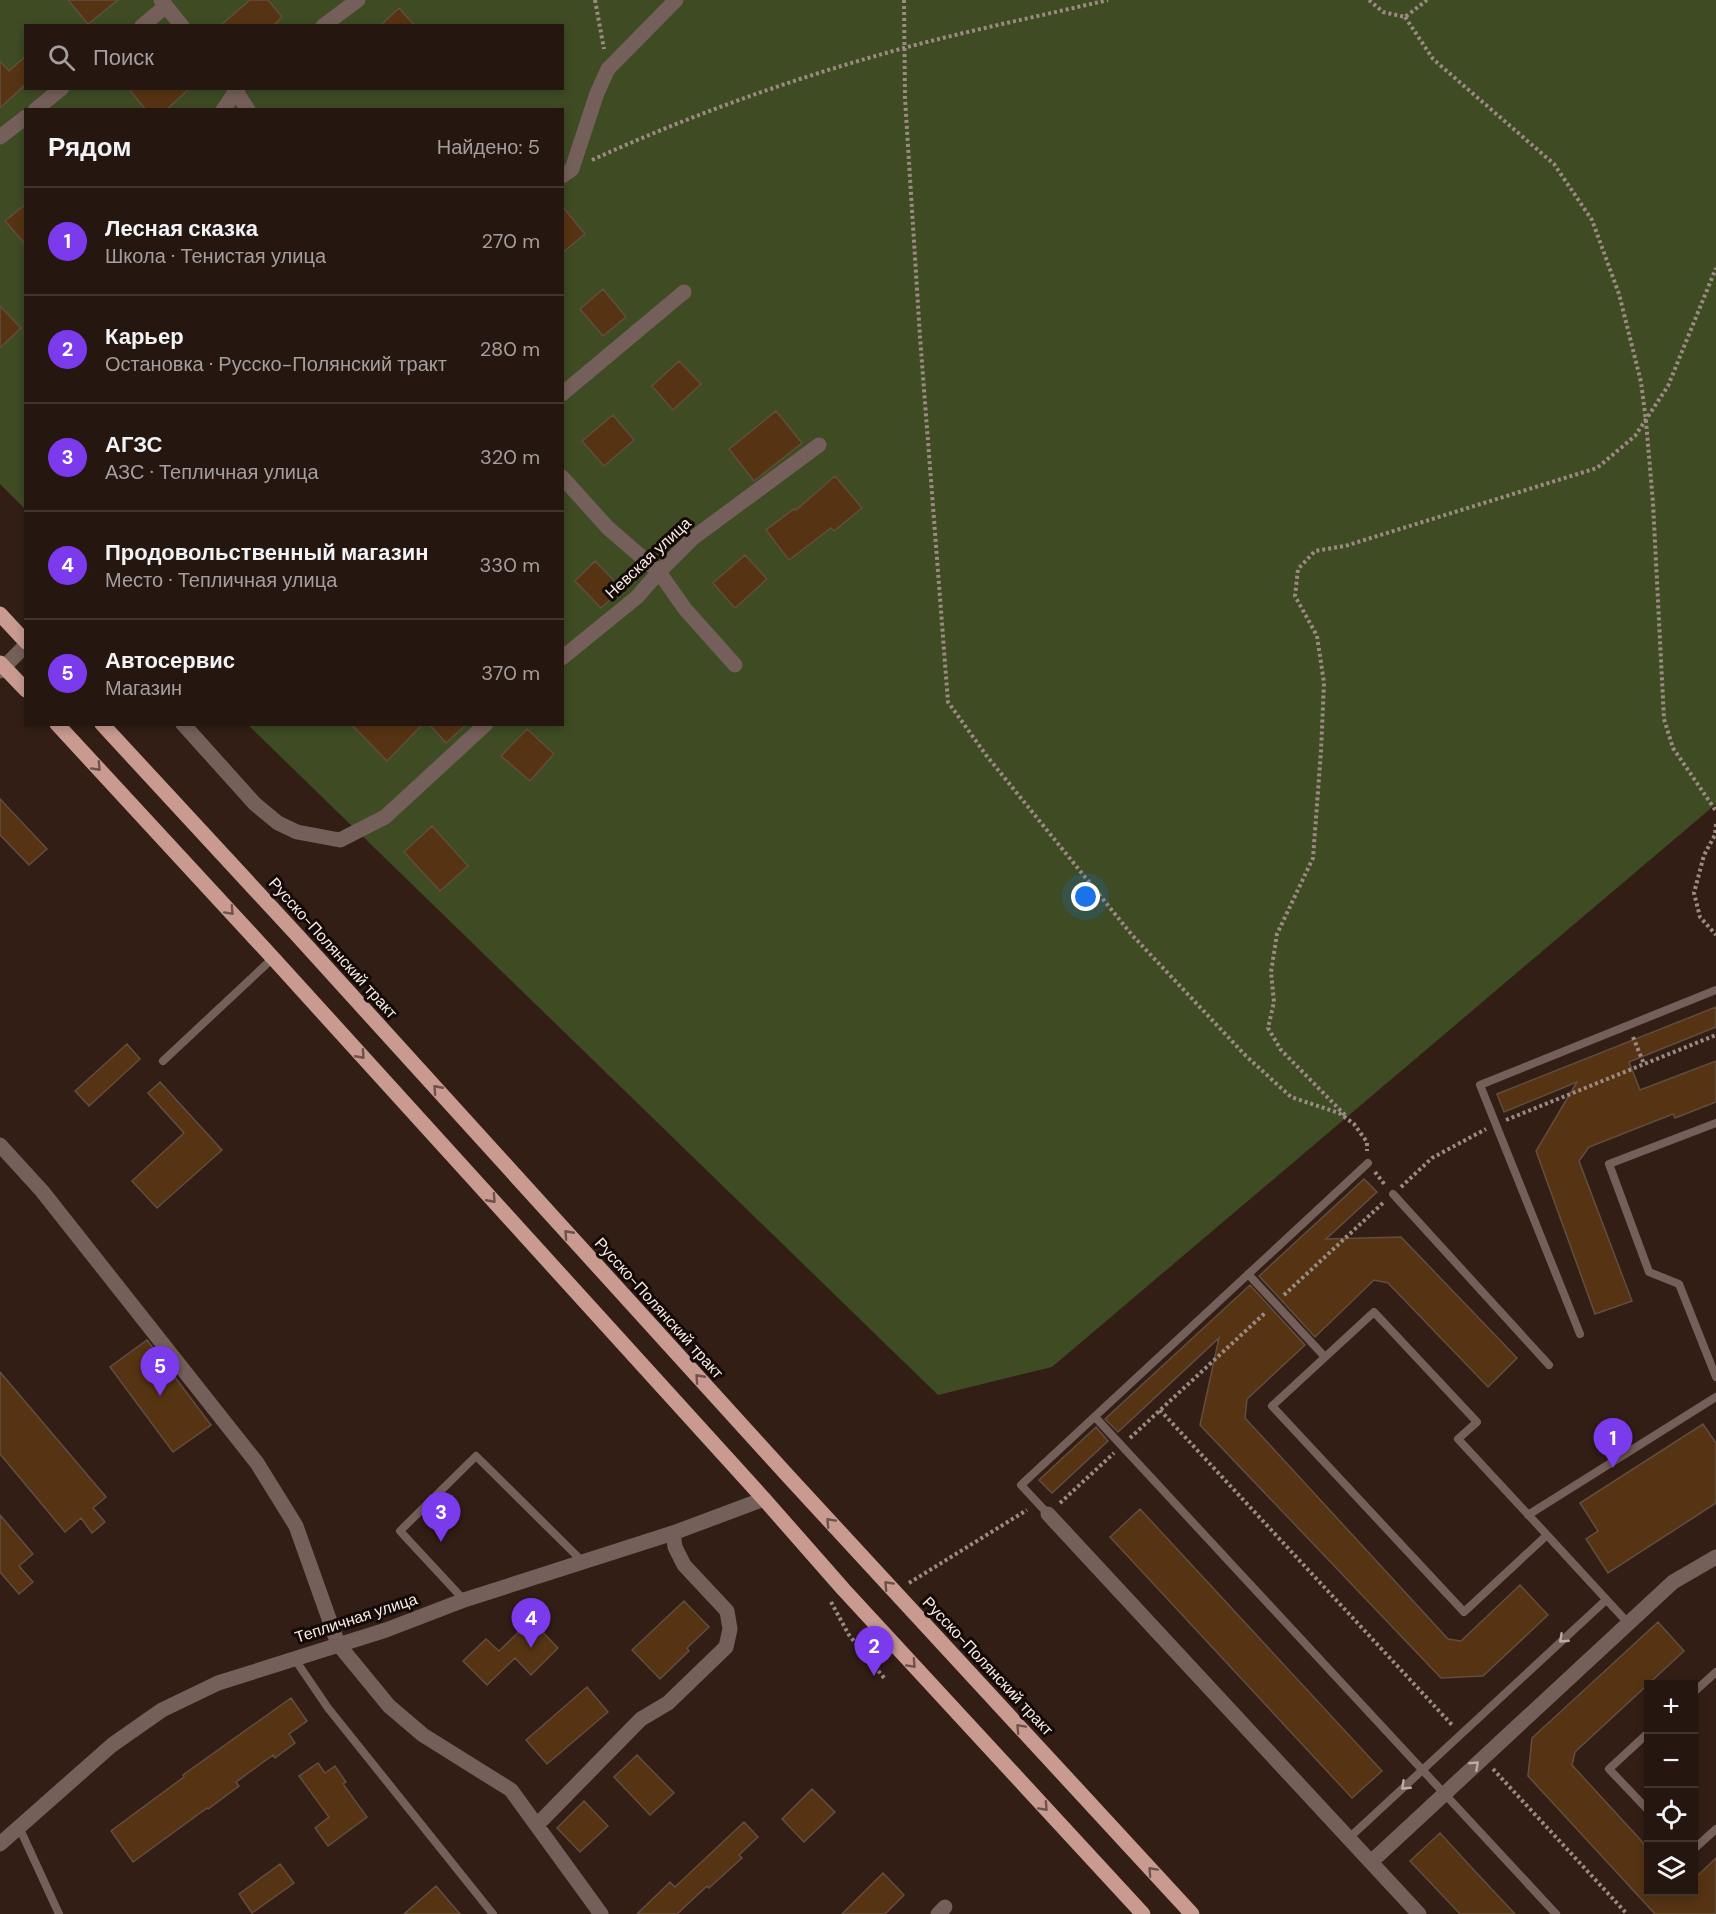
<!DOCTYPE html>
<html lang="ru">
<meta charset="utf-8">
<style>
:root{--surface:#261610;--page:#2e1f19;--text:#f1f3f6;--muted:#a49f9f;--line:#423530;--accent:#7c3aed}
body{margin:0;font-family:"DM Sans",sans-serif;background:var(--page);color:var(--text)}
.controls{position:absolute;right:18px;bottom:18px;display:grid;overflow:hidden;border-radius:0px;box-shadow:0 3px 9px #0003}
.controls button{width:54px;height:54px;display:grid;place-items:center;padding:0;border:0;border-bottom:2px solid var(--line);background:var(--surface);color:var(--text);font:30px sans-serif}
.you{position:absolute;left:1086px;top:897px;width:21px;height:21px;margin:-15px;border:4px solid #fff;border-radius:50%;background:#1a73e8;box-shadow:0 0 0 9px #1a73e833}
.badge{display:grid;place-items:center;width:39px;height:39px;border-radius:50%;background:var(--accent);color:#fff;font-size:20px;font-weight:700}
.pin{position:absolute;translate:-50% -50px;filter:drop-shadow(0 2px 3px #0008)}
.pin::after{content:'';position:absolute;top:32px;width:21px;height:18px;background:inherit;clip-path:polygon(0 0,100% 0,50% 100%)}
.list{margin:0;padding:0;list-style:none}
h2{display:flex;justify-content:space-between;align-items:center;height:78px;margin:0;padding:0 24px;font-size:26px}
h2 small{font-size:20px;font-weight:400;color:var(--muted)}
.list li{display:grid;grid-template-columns:39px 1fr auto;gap:18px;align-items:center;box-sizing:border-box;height:108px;padding:0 24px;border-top:2px solid var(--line)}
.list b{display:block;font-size:22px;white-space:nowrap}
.list p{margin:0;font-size:20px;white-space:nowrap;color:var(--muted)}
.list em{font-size:20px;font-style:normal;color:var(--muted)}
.icon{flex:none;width:33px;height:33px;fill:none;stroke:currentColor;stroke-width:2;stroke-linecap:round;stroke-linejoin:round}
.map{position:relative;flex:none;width:1716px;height:1914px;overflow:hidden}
.search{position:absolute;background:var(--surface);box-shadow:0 3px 9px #0003;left:24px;top:24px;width:540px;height:66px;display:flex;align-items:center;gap:15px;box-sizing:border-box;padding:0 21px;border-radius:0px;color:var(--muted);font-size:22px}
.panel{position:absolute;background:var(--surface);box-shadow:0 3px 9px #0003;left:24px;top:108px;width:540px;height:618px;border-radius:0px}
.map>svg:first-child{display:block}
.green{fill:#3e4b23;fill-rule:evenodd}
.building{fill:#563413;stroke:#614e3f;stroke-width:1.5}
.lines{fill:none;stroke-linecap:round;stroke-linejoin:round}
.path{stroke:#9c8b84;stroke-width:4;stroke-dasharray:3 3;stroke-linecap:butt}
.lane{stroke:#755f5a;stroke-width:8}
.street{stroke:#755f5a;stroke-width:15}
.primary{stroke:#c89a90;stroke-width:15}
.oneway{stroke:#6e524c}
.oneway2{stroke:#bdaba6}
.labels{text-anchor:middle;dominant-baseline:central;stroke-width:6;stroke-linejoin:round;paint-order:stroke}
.street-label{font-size:16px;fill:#f8eae4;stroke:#130a07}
</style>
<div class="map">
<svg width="1716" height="1914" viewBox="0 0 1716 1914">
<rect width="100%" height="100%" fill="#321e15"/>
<path class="green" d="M0 0H1716V804L1052 1367 938 1395 248 725 562 724V110H26L25 509 0 484ZM26 26H562V88H26Z"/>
<path class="building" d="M68 0H118L88 24Z
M250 0H268L282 17 273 26H220Z
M399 8 415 26H380Z
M26 56V84L0 108V61L9 71Z
M128 88H190L166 110H146Z
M26 204V245L5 221Z
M562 206 585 234 562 253Z
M603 289 626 317 603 336 580 309Z
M0 306 21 328 0 348Z
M679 361 701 384 673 410 652 386Z
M776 411 802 443 754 481 729 449Z
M613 415 634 440 604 466 582 441Z
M835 476 862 508 834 531 831 528 789 560 766 530 794 509 796 510Z
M745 555 767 579 735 608 713 583Z
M595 561 622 589 601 608 575 581Z
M351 724H423L387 761Z
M429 724H467L446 743Z
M527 729 554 754 530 781 501 756Z
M0 799 47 849 29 865 0 835Z
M432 826 468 866 440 891 404 852Z
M1716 1007V1027L1629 1062 1640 1090 1716 1061V1102L1675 1118 1673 1114 1589 1147 1579 1161 1632 1301 1595 1314 1536 1151 1577 1082 1504 1112 1497 1094Z
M127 1044 140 1059 89 1106 75 1091Z
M160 1082 222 1150 157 1208 132 1181 184 1133 148 1093Z
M1364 1179 1377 1192 1326 1239 1401 1237 1517 1358 1488 1387 1388 1283 1374 1280 1315 1337 1259 1276Z
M1250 1285 1305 1345 1247 1399 1245 1418 1448 1639 1461 1641 1520 1585 1548 1615 1483 1676 1441 1678 1200 1425 1219 1338 1118 1432 1105 1419Z
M147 1340 211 1425 173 1452 110 1367Z
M0 1372 106 1497 93 1508 105 1522 92 1533 81 1518 65 1532 0 1454Z
M1703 1424 1716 1443V1503L1608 1573 1586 1539 1598 1531 1580 1503Z
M1096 1427 1108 1441 1052 1493 1039 1480Z
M1140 1509 1382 1771 1352 1798 1110 1537Z
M0 1515 33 1554 19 1566 33 1582 19 1594 0 1572Z
M684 1601 709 1627 687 1648 689 1651 660 1679 632 1650Z
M531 1620 558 1648 531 1675 515 1658 487 1685 463 1661 486 1639 499 1651Z
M1658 1622 1684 1651 1575 1752 1572 1765 1648 1848V1892H1694V1879L1716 1858V1914H1655L1528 1776 1532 1738Z
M587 1687 608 1712 547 1764 526 1740Z
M291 1698 307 1721 289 1734 295 1743 275 1758 273 1755 236 1782 239 1786 208 1809 207 1808 133 1862 111 1831 184 1777 183 1775Z
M637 1755 674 1793 650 1815 614 1777Z
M318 1763 325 1773 335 1766 346 1782 343 1784 367 1817 328 1846 315 1828 329 1817 299 1776Z
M812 1789 835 1812 804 1842 782 1819Z
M584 1801 608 1826 580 1852 557 1828Z
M744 1822 758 1837 739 1855 742 1858 709 1888 707 1886 677 1914H637L670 1882 675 1887Z
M1440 1833 1472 1868 1515 1914H1460L1410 1861Z
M280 1864 294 1883 252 1913 239 1894Z
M883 1873 904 1895 885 1914H842Z
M436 1886 460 1914H404Z"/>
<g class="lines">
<path class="path" d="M595 0 604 49
M904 0 905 98 920 337 948 702 986 755 1132 935 1246 1056 1291 1097 1339 1113 1354 1124 1367 1142V1151
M1369 0 1383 12 1405 17 1427 0
M1405 17 1433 59 1554 164 1592 220 1619 294 1641 382 1646 421 1653 503 1664 719 1673 748 1716 811
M592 160C693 114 797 77 904 48 971 30 1040 16 1108 0
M1716 824 1715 835 1704 855 1694 893 1700 917 1716 935
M1633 1037 1644 1064
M1345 1115 1281 1050 1268 1028 1274 1002 1271 972 1277 934 1313 858 1321 751 1324 683 1317 636 1295 596 1298 569 1315 551 1345 546 1597 468 1635 436 1668 386 1716 268
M1506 1120 1716 1035
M1375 1172 1385 1185
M1401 1187 1432 1158 1486 1129
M1284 1295 1384 1202
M1160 1410 1453 1726
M1130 1438 1266 1312
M1060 1503 1114 1453
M909 1583 1027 1510
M831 1602 849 1635 885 1679
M1493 1769 1627 1914"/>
<path class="lane" d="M163 1061 273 958
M1716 1123 1609 1164 1649 1272 1679 1284 1716 1377
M1393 1194 1549 1365
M1248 1274 1325 1357
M1580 1334 1480 1085 1716 990
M1095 1417 1556 1914
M1048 1514 1021 1485 1368 1163
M1528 1515 1716 1397
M1547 1535 1458 1439 1477 1422 1374 1312 1272 1406 1464 1612 1547 1535 1628 1623
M464 1600 400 1531 476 1456 582 1561
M294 1658 328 1708 493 1914
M1694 1692 1716 1672
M1648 1733 1609 1769 1648 1810
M19 1827 59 1914
M1349 1838 1606 1600
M1694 1849 1716 1829"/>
<path class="street" d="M161 0 182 26
M142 26 166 6
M323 26 358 0
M234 88 248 110
M35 110 62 88
M223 110 238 88
M0 137 26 117
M562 176 572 169 597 93 608 69 676 0
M562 394 684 292
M562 477 608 528 659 572 685 609 735 665
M562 658 637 597 659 572 693 538 819 445
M0 671 26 645
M183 724 255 804 278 823 297 832 340 840 385 817 486 724
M0 1145 42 1191 257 1463 296 1526 338 1644 389 1706 423 1735 511 1790 601 1914
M1048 1514 1419 1914
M537 1825 641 1719 668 1703 726 1647 730 1629 727 1611 684 1565 675 1547 673 1533
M0 1844 112 1745 162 1710 218 1683 386 1630 464 1600 673 1533 764 1499
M1371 1862 1673 1582 1716 1557
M938 1914 945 1907"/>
<path class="primary" d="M0 614 26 642
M0 663 26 690
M57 724 273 958 764 1499 844 1590 1143 1914
M102 724 297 935 788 1476 1192 1914"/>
</g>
<defs><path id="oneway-chevron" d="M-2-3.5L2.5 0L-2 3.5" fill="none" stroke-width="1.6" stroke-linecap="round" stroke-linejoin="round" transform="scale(1.5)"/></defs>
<g class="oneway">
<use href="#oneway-chevron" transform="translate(97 767) rotate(47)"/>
<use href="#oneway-chevron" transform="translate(230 911) rotate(47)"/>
<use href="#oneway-chevron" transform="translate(361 1055) rotate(48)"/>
<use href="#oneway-chevron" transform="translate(437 1089) rotate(-132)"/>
<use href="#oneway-chevron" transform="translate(492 1199) rotate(48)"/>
<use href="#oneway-chevron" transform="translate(568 1234) rotate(-132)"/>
<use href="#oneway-chevron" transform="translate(699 1378) rotate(-132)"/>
<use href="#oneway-chevron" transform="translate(830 1522) rotate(-133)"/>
<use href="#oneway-chevron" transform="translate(888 1585) rotate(-133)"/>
<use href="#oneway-chevron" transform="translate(912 1664) rotate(47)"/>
<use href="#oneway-chevron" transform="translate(1020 1728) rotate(-133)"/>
<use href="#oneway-chevron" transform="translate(1044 1807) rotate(47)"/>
<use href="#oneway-chevron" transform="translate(1152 1871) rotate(-133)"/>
</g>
<g class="oneway2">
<use href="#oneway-chevron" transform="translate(1563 1639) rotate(137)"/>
<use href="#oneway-chevron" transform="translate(1475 1765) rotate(-43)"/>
<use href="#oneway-chevron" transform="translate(1405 1786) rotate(137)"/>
</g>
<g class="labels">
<g class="street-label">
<text transform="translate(648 558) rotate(-43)">Невская улица</text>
<text transform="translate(333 948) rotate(48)">Русско-Полянский тракт</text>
<text transform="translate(659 1308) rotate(48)">Русско-Полянский тракт</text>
<text transform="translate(356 1618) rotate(-18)">Тепличная улица</text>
<text transform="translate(988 1666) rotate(47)">Русско-Полянский тракт</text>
</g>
</g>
</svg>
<div class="controls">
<button>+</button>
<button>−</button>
<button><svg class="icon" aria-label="locate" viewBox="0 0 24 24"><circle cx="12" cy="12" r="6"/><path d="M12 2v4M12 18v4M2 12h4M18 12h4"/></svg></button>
<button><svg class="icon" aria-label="layers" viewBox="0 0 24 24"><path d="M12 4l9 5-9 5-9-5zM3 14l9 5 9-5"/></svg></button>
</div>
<div class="you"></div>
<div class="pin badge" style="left:1613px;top:1468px">1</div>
<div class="pin badge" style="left:874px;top:1676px">2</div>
<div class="pin badge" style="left:441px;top:1542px">3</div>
<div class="pin badge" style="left:531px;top:1648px">4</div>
<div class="pin badge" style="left:160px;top:1396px">5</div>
<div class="search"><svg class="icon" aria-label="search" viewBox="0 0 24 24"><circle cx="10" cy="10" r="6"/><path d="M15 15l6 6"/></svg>Поиск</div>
<section class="panel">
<h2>Рядом<small>Найдено: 5</small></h2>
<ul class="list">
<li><span class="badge">1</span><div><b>Лесная сказка</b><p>Школа · Тенистая улица</p></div><em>270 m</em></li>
<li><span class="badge">2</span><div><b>Карьер</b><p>Остановка · Русско-Полянский тракт</p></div><em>280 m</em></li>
<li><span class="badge">3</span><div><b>АГЗС</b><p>АЗС · Тепличная улица</p></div><em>320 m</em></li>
<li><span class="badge">4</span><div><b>Продовольственный магазин</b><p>Место · Тепличная улица</p></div><em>330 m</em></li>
<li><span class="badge">5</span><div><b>Автосервис</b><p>Магазин</p></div><em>370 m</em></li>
</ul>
</section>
</div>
